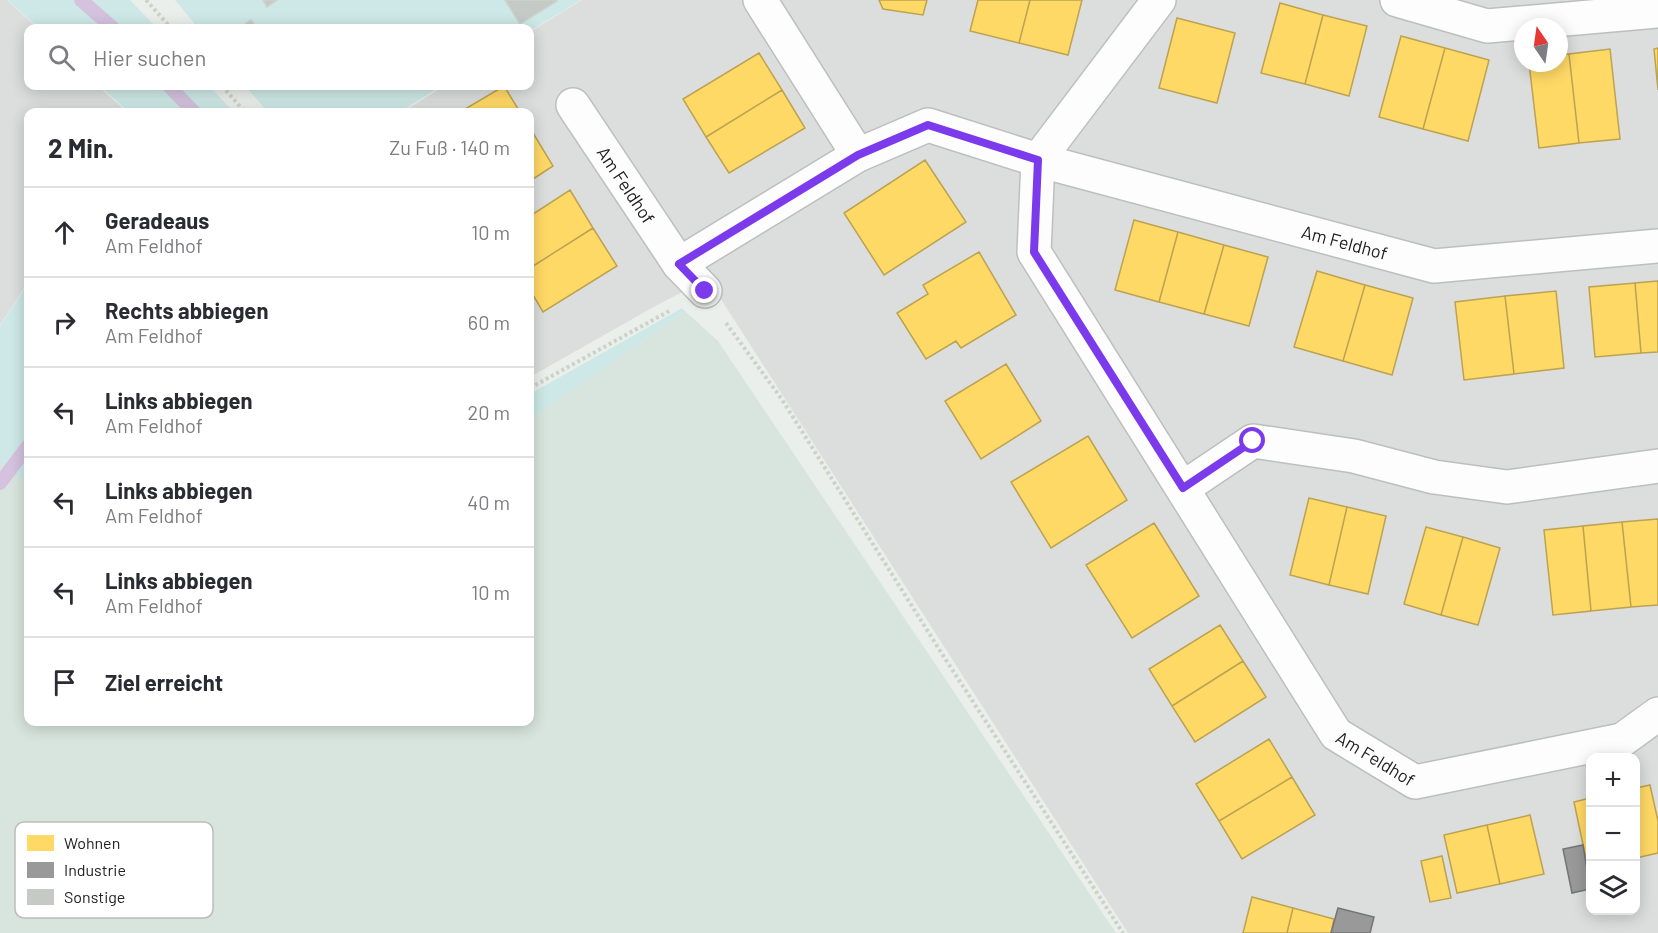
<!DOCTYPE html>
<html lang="de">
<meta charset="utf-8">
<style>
:root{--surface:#fff;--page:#f2f2f3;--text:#2b2b33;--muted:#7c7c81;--line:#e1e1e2}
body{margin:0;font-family:Barlow,sans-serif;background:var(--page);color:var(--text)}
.controls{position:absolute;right:18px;bottom:18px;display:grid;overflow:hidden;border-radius:12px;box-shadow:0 3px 15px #0003}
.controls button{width:54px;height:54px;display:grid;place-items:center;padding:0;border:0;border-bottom:2px solid var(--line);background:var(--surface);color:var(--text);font:30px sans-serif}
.compass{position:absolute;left:1514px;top:18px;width:54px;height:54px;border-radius:50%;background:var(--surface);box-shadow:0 3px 15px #0003;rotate:347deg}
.stop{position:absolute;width:18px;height:18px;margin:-14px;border:4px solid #7c3aed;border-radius:50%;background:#fff}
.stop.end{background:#7c3aed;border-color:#fff;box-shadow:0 2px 6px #0008}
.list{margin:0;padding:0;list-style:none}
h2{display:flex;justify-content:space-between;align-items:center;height:78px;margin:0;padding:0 24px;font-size:26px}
h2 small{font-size:20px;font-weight:400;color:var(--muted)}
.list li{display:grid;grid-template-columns:39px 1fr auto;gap:18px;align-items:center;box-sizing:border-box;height:90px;padding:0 24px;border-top:2px solid var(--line)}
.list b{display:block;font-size:22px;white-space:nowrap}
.list p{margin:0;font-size:20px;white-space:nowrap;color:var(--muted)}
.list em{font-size:20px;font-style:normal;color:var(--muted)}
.icon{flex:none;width:33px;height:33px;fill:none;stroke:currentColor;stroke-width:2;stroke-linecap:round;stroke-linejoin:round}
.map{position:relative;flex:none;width:1658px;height:933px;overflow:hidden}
.search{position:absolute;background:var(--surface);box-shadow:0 3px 15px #0003;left:24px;top:24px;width:510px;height:66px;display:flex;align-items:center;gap:15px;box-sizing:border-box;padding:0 21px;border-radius:12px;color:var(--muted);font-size:22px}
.panel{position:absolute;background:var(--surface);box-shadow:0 3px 15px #0003;left:24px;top:108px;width:510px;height:618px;border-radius:12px}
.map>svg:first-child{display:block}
.residential{fill:#dbdedc;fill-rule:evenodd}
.built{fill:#d8e5de}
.grass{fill:#cde8e6}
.homes{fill:#ffd966;stroke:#bca251;stroke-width:1.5}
.industry{fill:#999;stroke:#757575;stroke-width:1.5}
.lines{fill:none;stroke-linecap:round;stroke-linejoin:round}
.stream{stroke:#d4c2de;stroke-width:14}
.building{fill:#c6cac6;stroke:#ccd2cc;stroke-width:1.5}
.street-casing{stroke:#bdbfbd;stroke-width:36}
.path{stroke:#cbd3c7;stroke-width:4;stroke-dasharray:3 3;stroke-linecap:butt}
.street{stroke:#fcfdfc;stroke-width:33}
.route{stroke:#7c3aed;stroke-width:8}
.labels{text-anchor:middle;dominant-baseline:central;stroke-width:6;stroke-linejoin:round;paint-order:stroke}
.street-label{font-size:18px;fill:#212121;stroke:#fff}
.key{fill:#fff;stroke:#bcbcbc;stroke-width:1.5}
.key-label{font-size:16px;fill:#212121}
</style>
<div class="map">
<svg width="1658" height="933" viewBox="0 0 1658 933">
<rect width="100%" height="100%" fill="#eaefeb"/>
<path class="residential" d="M0 0H7L37 28H28V86H98L127 112H28V282L0 325Z
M582 0H1658V933H1128L708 279 657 305 530 377V112H403L444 86H530V32ZM1523 27H1559V63H1523ZM1590 758H1636V910H1590Z"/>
<path class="built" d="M685 311 718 341 1116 933H0V463L28 481V722H530V420Z"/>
<path class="grass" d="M8 0H130L157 28H38Z
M175 0H581L530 31V28H198Z
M100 86H209L234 112H129Z
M245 86H441L400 112H268Z
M28 283V483L0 464V326Z
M682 308 685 311 530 420V394Z"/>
<path class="homes" d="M879 0H927L923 15 883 9Z
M978 0H1030L1019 43 970 31Z
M1030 0H1082L1068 55 1019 43Z
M1280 3 1323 15 1305 84 1261 73Z
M1323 15 1367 26 1349 96 1305 84Z
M1177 18 1235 33 1217 103 1159 88Z
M1401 36 1445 48 1423 129 1379 117Z
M1445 48 1489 60 1468 141 1423 129Z
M1658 48V90L1654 49Z
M1610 49 1620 139 1579 143 1569 54Z
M759 53 782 90 706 137 683 99Z
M1569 54 1579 143 1539 148 1529 63H1559V55Z
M504 86 520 112H460Z
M782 90 805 128 729 173 706 137Z
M530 128 553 166 530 181Z
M925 160 966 222 884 275 844 213Z
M570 190 593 228 530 268V216Z
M1134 220 1178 232 1159 302 1115 290Z
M593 228 617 266 543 312 530 290V268Z
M1178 232 1224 245 1204 314 1159 302Z
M1224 245 1268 257 1249 326 1204 314Z
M979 252 1016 315 961 348 956 341 926 359 897 313 928 294 923 285Z
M1317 271 1365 285 1343 361 1294 347Z
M1658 281V352L1641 353 1635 283Z
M1635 283 1641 353 1595 357 1589 287Z
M1365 285 1413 298 1392 375 1343 361Z
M1556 291 1564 368 1514 374 1505 296Z
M1505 296 1514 374 1464 380 1455 302Z
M1006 364 1041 421 981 459 945 401Z
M1088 436 1127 500 1051 548 1011 482Z
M1309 498 1347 507 1329 585 1290 575Z
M1347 507 1386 516 1368 594 1329 585Z
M1658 519V605L1631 607 1622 522Z
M1622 522 1631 607 1591 611 1583 526Z
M1154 523 1199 596 1132 638 1086 565Z
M1583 526 1591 611 1553 615 1544 530Z
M1426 527 1463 537 1441 615 1404 604Z
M1463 537 1500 548 1478 625 1441 615Z
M1220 625 1243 661 1172 706 1149 669Z
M1243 661 1266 697 1195 742 1172 706Z
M1269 739 1292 777 1219 821 1196 784Z
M1292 777 1315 815 1242 859 1219 821Z
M1650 785 1658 821V853L1636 858V788Z
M1590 798V868H1588L1574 802Z
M1530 815 1544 874 1500 884 1487 825Z
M1487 825 1500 884 1457 893 1444 835Z
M1442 856 1451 898 1430 902 1421 861Z
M1252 897 1293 908 1287 933H1243Z
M1293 908 1334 919 1331 933H1287Z"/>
<path class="industry" d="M1583 845 1590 889 1572 893 1563 849Z
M1338 908 1374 917 1370 933H1331Z"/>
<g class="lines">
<path class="stream" d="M81 0 113 28
M169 86 194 112
M0 483 28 446"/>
</g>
<path class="building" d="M263 0H277L267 7Z
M505 0H556L557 1 520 24Z
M251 20 257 28H239Z"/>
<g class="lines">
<g class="street-casing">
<g id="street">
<path d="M760 0 858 155"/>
<path id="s1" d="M1159 0 1038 160 1434 266 1658 246"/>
<path d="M1397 0 1487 26 1658 11"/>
<path id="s2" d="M573 105 679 264"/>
<path id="s3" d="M705 291 679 264 858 155 928 125 1038 160 1034 252 1336 734 1415 782 1622 740 1658 714"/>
<path d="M1183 488 1253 441 1354 456 1434 477 1507 487 1658 466"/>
</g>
</g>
<path class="path" d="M146 0 171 28
M222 86 245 112
M726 323 781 398 944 657 1123 933
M530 388 671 310"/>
<use href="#street" class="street"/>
</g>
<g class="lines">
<path class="route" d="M705 291 679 264 858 155 928 125 1038 160 1034 252 1183 488 1253 441"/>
</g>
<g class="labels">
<g class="street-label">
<text stroke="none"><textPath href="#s2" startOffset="96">Am Feldhof</textPath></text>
<text stroke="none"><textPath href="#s1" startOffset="518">Am Feldhof</textPath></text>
<text stroke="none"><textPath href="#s3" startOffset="1146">Am Feldhof</textPath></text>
</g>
</g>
<rect x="15" y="822" width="198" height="96" rx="9" class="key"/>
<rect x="27" y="835" width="27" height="16" fill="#ffd966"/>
<rect x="27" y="862" width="27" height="16" fill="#999"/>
<rect x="27" y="889" width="27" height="16" fill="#c6cac6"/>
<g class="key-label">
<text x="64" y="849">Wohnen</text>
<text x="64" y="876">Industrie</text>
<text x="64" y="903">Sonstige</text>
</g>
</svg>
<div class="controls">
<button>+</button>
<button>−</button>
<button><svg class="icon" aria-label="layers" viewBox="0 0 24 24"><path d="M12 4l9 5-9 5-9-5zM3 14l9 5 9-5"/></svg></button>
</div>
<svg class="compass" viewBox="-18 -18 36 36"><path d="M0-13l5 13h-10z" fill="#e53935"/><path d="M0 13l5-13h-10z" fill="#7c7c81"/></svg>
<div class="stop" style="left:1253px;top:441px"></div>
<div class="stop end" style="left:705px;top:291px"></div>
<div class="search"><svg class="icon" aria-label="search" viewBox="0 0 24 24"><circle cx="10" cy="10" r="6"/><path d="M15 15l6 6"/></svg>Hier suchen</div>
<section class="panel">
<h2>2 Min.<small>Zu Fuß · 140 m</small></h2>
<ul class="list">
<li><svg class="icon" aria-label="ahead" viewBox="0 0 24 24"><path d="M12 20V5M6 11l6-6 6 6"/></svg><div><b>Geradeaus</b><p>Am Feldhof</p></div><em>10 m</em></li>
<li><svg class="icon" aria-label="right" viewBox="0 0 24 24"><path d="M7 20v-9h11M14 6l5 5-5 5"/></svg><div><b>Rechts abbiegen</b><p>Am Feldhof</p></div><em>60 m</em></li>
<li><svg class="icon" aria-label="left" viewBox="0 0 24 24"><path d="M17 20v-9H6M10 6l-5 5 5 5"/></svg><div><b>Links abbiegen</b><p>Am Feldhof</p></div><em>20 m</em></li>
<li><svg class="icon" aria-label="left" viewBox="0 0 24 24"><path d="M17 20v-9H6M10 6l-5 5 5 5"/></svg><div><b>Links abbiegen</b><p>Am Feldhof</p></div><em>40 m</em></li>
<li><svg class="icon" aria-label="left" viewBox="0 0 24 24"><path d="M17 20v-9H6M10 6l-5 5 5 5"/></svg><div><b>Links abbiegen</b><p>Am Feldhof</p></div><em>10 m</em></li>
<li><svg class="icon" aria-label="arrive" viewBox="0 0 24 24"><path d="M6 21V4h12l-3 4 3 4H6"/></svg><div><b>Ziel erreicht</b></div></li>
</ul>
</section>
</div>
